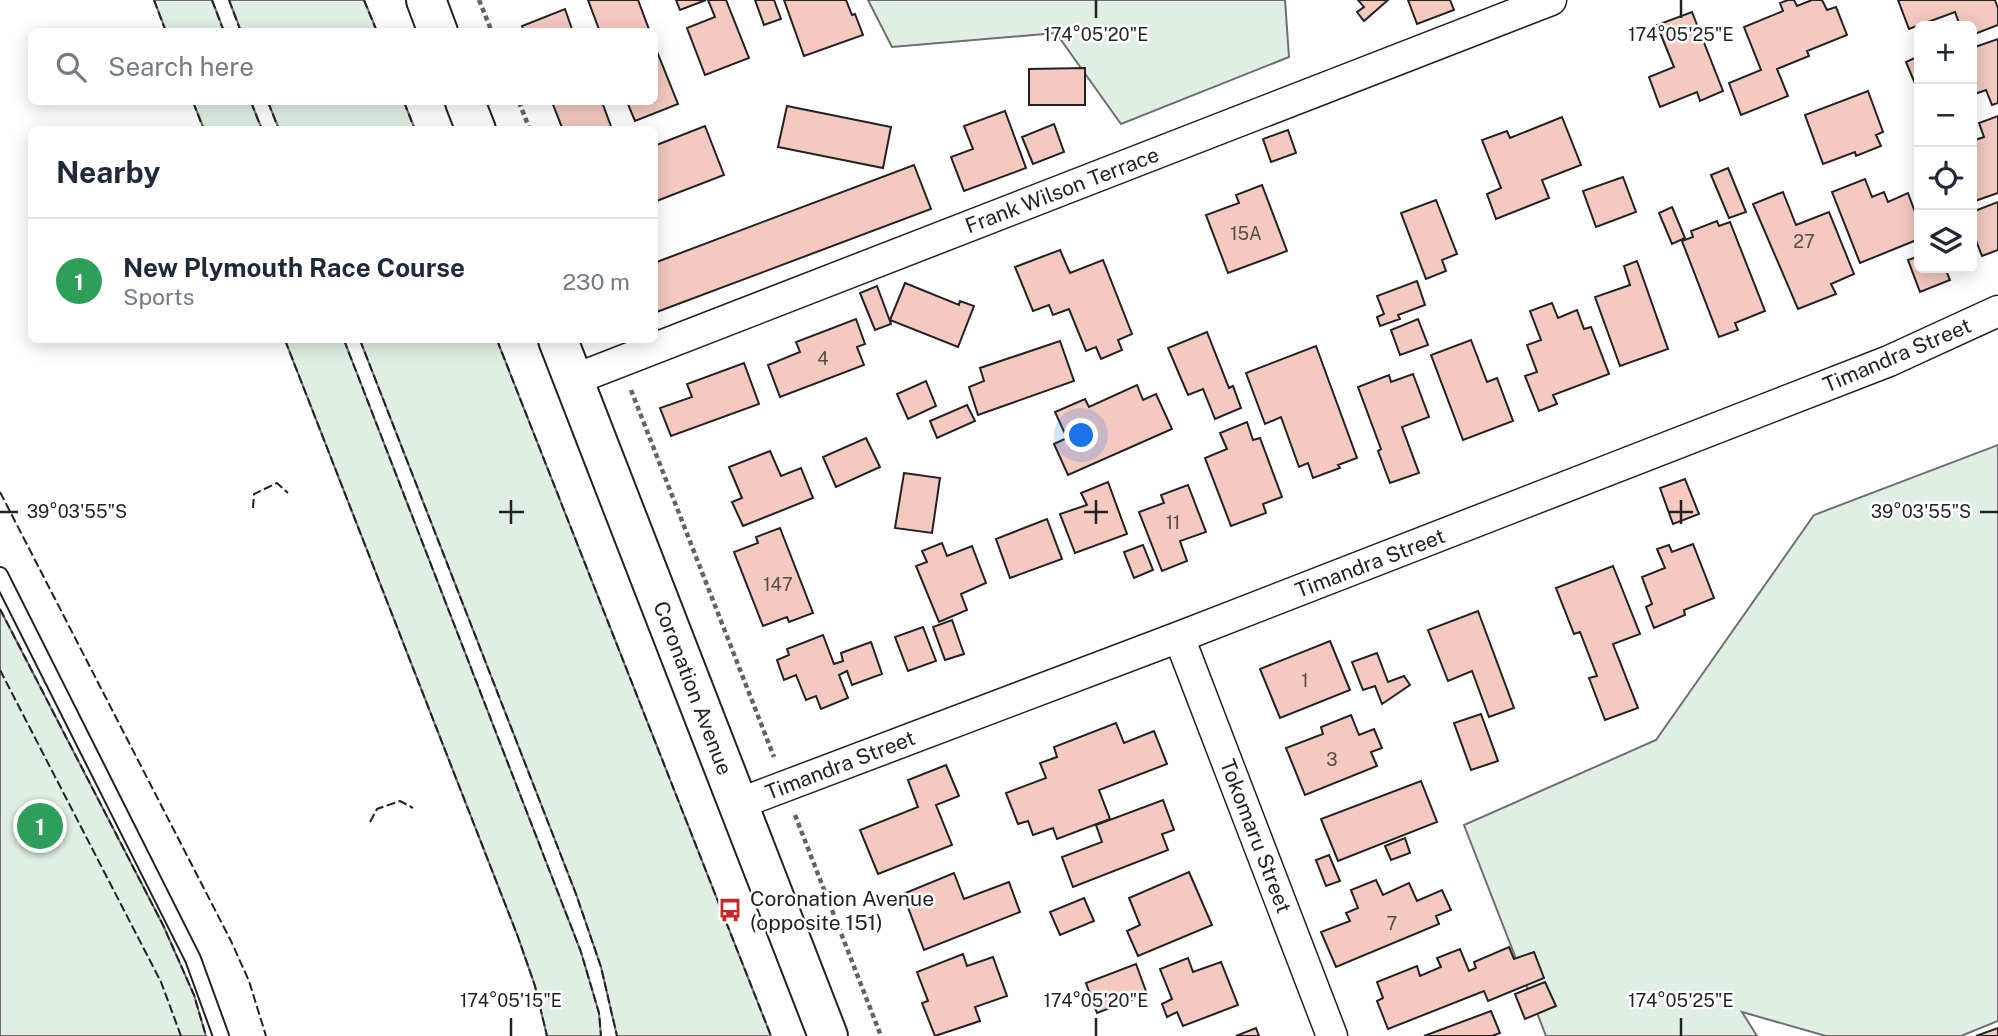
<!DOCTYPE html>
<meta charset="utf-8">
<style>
:root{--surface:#fff;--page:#f6f6f7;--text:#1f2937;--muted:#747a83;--line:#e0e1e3;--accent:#2563eb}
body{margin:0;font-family:"Public Sans",sans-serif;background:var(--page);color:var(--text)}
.controls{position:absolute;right:21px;top:21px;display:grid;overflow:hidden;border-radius:10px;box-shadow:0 4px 18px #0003}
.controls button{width:63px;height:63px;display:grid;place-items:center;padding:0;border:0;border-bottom:2px solid var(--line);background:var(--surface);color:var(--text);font:35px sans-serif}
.you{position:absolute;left:1082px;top:436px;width:24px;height:24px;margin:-18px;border:5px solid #fff;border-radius:50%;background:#1a73e8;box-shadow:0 0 0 10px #1a73e833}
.badge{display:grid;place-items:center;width:46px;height:46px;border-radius:50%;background:var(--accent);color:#fff;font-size:23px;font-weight:700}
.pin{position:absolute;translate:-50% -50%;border:4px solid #fff;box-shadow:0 2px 7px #0006}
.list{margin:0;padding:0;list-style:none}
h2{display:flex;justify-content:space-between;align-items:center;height:91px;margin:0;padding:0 28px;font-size:30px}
h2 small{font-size:23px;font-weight:400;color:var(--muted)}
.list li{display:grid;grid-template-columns:46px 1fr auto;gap:21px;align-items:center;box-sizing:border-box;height:126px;padding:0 28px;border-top:2px solid var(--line)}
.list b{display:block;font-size:26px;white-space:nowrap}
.list p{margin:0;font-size:23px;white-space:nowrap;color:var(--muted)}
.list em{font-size:23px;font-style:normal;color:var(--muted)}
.icon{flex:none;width:38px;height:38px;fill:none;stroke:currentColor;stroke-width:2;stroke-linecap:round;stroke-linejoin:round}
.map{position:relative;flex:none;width:1998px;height:1036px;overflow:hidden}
.search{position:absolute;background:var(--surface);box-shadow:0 4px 18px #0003;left:28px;top:28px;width:630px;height:77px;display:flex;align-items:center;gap:18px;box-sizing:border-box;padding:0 24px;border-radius:10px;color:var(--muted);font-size:26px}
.panel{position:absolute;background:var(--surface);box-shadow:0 4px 18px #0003;left:28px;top:126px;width:630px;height:217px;border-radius:10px}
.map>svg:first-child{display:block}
.green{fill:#e0efe3;stroke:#6f6f6f;stroke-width:2}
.building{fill:#f3c9c0;stroke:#222;stroke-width:2}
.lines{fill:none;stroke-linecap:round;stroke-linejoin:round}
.lane-casing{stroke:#222;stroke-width:18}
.street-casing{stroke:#222;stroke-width:33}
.highway-casing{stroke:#222;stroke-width:42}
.path{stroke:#646464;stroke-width:4.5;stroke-dasharray:5 3.5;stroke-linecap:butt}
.lane{stroke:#fff;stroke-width:14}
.street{stroke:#fff;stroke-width:30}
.highway{stroke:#fff;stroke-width:38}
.fence{stroke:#222;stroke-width:2;stroke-dasharray:9 3.5;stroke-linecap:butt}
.ticks{fill:none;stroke:#222;stroke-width:2.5}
.labels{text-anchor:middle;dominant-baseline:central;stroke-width:5;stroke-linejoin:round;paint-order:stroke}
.number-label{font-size:18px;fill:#564c4a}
.street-label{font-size:21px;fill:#222;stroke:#fff}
.poi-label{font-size:21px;fill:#222;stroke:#fff;text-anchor:start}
.ticks-label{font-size:18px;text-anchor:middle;fill:#222;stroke:#fff;stroke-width:5;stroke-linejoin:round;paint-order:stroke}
</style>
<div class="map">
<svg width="1998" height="1036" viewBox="0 0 1998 1036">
<rect width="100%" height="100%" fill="#fff"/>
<path class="green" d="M154 0H212L224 31H166Z
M229 0H364L377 31H241Z
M868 0H1285L1289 57 1121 124 1056 33 892 47Z
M193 102H251L262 129H204Z
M268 102H404L415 129H279Z
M285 340H344L581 952 599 1013 601 1036H547L535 986 518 937Z
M360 340H497L771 1036H617L601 967 576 894Z
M1998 445V1021L1961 1036H1826L1742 1012 1757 1036H1546L1464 825 1656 740 1814 515Z
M0 609 163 925 194 995 206 1036H0Z"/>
<path class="building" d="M588 0H638L650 32H600Z
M676 0H706L680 10Z
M708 0H726L749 58 705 75 687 28 715 17Z
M755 0H774L781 19 764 25Z
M784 0H846L852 15 855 14 863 35 804 56Z
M1358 0H1388L1364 21 1357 12 1364 7Z
M1408 0H1450L1454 10 1417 24Z
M1788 0H1794L1797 6 1812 0H1822L1827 10 1836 7 1847 35 1807 51 1809 56 1777 69 1788 96 1741 115 1729 83 1761 70 1744 27 1783 11 1780 3Z
M1898 0H1995L1998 8V25L1972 35V26H1960L1955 12 1909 29Z
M565 9 573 32H524L522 26Z
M1692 12 1723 91 1700 101 1697 92 1660 107 1649 77 1674 67 1657 25Z
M1998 39V103L1992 105 1986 90 1972 95V48Z
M654 44 678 104 635 121 627 102H654Z
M1919 56V85L1916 86 1906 62Z
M1085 68V105H1029V69Z
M1868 91 1883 132 1876 135 1881 146 1856 156 1855 152 1823 164 1805 115Z
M552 102H602L612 129 563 130Z
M787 106 891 127 883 168 778 147Z
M1005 111 1026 168 964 191 951 157 973 149 964 126Z
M1998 116V193L1972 202V141L1984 137 1979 123Z
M1562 117 1581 165 1542 180 1549 198 1496 219 1487 194 1501 188 1482 140 1507 131 1510 138Z
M1054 124 1064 152 1033 164 1022 137Z
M705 126 724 175 654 202V146Z
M1288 130 1296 153 1271 162 1263 139Z
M914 165 931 209 654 313V263Z
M1728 168 1746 212 1729 218 1711 175Z
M1623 177 1636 212 1596 227 1583 191Z
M1865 179 1872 197 1884 192 1888 202 1908 193 1919 223V239L1860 263 1832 192Z
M1262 185 1287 251 1228 273 1206 215 1239 203 1236 195Z
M1783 192 1796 225 1829 212 1854 274 1831 284 1836 294 1798 309 1753 204Z
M1436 200 1457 254 1442 260 1446 271 1426 279 1401 213Z
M1998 202V250L1982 256 1972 230V212Z
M1672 207 1685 238 1672 244 1659 213Z
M1717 221 1719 226 1730 222 1765 311 1735 323 1738 330 1719 337 1682 241 1693 237 1691 231Z
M1060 250 1070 273 1103 260 1132 334 1118 340 1122 350 1101 359 1096 347 1086 351 1069 309 1053 315 1049 305 1033 311 1015 267Z
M1919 256V268H1945L1950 280 1920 292 1908 260Z
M1637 261 1668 349 1620 366 1595 297 1630 285 1624 266Z
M1417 281 1425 305 1398 315 1400 319 1380 326 1377 317 1384 314 1377 296Z
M905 283 959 305 960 301 974 306 958 347 890 320Z
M877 286 891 324 875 330 860 293Z
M1552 303 1558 318 1577 310 1584 329 1591 327 1609 374 1553 395 1557 404 1539 411 1525 376 1537 372 1527 345 1541 340 1530 311Z
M856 319 865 344 857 347 864 365 780 397 768 365 800 352 796 342Z
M1418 319 1428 345 1400 355 1391 330Z
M1207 332 1229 388 1233 386 1241 408 1215 419 1203 389 1188 395 1168 348Z
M1471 340 1487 382 1497 378 1513 421 1463 440 1431 355Z
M1060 341 1074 381 978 415 969 387 984 381 980 368Z
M1316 346 1357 458 1338 465 1340 468 1313 478 1308 463 1299 467 1281 417 1265 424 1246 373Z
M744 363 759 404 671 436 660 408 692 397 687 384Z
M1413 374 1429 417 1402 427 1419 473 1390 483 1378 451 1381 449 1358 387 1389 375 1391 382Z
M926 381 936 406 908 419 897 394Z
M1137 385 1143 400 1156 394 1172 429 1068 475 1054 444 1067 438 1055 412 1085 399 1089 407Z
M967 405 975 421 937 438 930 421Z
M1247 422 1253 440 1260 438 1282 497 1263 504 1266 513 1231 526 1205 458 1227 449 1220 433Z
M866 438 880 467 836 487 823 457Z
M770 451 781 476 801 468 813 498 743 526 732 502 742 498 729 467Z
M904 473 940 478 932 533 895 528Z
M1685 479 1699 514 1673 524 1660 488Z
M1108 482 1127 534 1075 553 1060 514 1087 505 1081 493Z
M1188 485 1206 532 1180 541 1187 561 1162 571 1139 512 1164 503 1161 495Z
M1047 519 1062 559 1010 578 996 539Z
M780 528 813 613 789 622 787 617 763 626 734 552 758 543 756 537Z
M942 543 947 556 972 546 986 583 961 594 967 610 939 622 916 566 927 562 922 551Z
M1693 544 1714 598 1684 610 1685 615 1654 628 1646 607 1652 604 1642 577 1665 568 1657 549 1669 545 1672 552Z
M1143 545 1153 570 1134 578 1124 552Z
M1613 566 1640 634 1613 644 1638 708 1605 720 1589 678 1597 676 1580 632 1574 634 1556 588Z
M1478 611 1514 708 1489 717 1472 671 1448 681 1428 630Z
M952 620 964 654 945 660 933 627Z
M923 627 936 661 908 671 895 637Z
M823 635 834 664 843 661 841 653 871 642 882 674 852 685 847 671 839 675 848 698 821 709 816 696 806 700 796 675 784 680 777 660 789 655 787 649Z
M1330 641 1350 690 1280 718 1260 669Z
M1377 653 1388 682 1404 676 1410 685 1382 704 1375 686 1363 690 1352 662Z
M1481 714 1498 761 1471 770 1454 723Z
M1351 715 1359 735 1374 729 1382 748 1371 752 1377 766 1305 795 1286 748 1323 734 1321 727Z
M1116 723 1124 743 1154 731 1167 764 1099 790 1110 819 1057 839 1053 828 1033 835 1028 821 1018 824 1006 793 1046 778 1040 763 1057 757 1054 747Z
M946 765 959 796 936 805 952 845 878 874 860 830 918 807 908 780Z
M1421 781 1437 822 1338 861 1321 819Z
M1163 800 1174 830 1162 834 1168 850 1073 887 1062 857 1102 842 1096 825Z
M1405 838 1410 853 1391 860 1385 846Z
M1329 855 1340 881 1326 886 1316 860Z
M1189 872 1212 925 1138 956 1127 931 1140 925 1129 898Z
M954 873 964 899 1009 882 1020 912 924 950 903 894Z
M1376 880 1383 895 1409 883 1417 901 1442 890 1451 910 1436 916 1439 924 1336 967 1321 932 1350 921 1346 913 1358 908 1351 890Z
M1084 898 1094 921 1060 935 1050 912Z
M1509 947 1514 959 1534 952 1544 978 1488 1001 1484 991 1388 1029 1377 1001 1383 998 1377 982 1417 966 1420 976 1441 967 1437 958 1460 949 1469 971 1476 968 1474 962Z
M963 954 967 966 993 957 1007 996 975 1007 980 1021 935 1036 922 1003 928 1001 917 972Z
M1188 958 1193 972 1221 962 1238 1005 1183 1026 1177 1012 1167 1017 1162 1004 1172 999 1160 969Z
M1136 964 1147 994 1097 1013 1086 983Z
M1545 982 1556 1006 1525 1019 1515 994Z
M1491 1011 1500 1033 1492 1036H1424Z
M1256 1028 1259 1036H1236Z
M1998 1028V1036H1976Z"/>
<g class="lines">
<g class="lane-casing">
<path id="lane" d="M0 575 193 959 221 1036"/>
</g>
<g class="street-casing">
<path id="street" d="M573 380 1551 0
M1179 637 1332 1036
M738 804 1179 637 1889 361 1998 311"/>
</g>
<g class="highway-casing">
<path id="highway" d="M426 0 438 32
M465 102 476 130
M558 340 828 1036"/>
</g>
<path class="path" d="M479 0 492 32
M519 102 530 130
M631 390 774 757
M795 815 881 1036"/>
<use href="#lane" class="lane"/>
<use href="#street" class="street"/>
<use href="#highway" class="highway"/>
<path class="fence" d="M154 0 166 32
M212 0 224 32
M229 0 241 32
M364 0 377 32
M193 102 204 130
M251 102 262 130
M268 102 279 130
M404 102 415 130
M285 340 518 937 535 986 547 1036
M344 340 581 952 599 1013 601 1036
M360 340 576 894 601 967 617 1036
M497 340 771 1036
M0 492 231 941 249 981 266 1036
M253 508 254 494 277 483 288 493
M0 609 163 925 194 995 206 1036
M0 670 161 982 181 1036
M370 822 377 809 400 801 413 808"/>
</g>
<path class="ticks" d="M1096 0V18M1681 0V18M511 500V524M1096 500V524M1681 500V524M0 512H18M499 512H524M1084 512H1108M1669 512H1693M1980 512H1998M511 1018V1036M1096 1018V1036M1681 1018V1036"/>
<defs>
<g id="bus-bare" transform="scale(1.89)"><path d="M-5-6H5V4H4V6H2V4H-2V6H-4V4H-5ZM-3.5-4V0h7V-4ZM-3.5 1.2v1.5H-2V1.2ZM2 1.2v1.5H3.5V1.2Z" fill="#c62828" stroke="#fff" stroke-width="2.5" paint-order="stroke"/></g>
</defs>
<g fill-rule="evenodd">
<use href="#bus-bare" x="730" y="910"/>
</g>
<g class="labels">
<g class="number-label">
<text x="1246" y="233">15A</text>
<text x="1804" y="241">27</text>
<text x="823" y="358">4</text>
<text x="1173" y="522">11</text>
<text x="778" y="584">147</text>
<text x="1305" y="680">1</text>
<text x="1332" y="759">3</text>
<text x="1392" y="923">7</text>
</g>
<g class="street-label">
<text transform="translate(1062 190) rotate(-21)">Frank Wilson Terrace</text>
<text transform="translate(1897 355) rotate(-23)">Timandra Street</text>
<text transform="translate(1370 563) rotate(-21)">Timandra Street</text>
<text transform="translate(693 688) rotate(69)">Coronation Avenue</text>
<text transform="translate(840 765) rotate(-21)">Timandra Street</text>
<text transform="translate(1256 836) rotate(69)">Tokomaru Street</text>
</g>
<g class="poi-label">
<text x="750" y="898">Coronation Avenue<tspan x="750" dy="24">(opposite 151)</tspan></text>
</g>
</g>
<g class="ticks-label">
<text x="1096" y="41">174°05'20"E</text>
<text x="1681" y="41">174°05'25"E</text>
<text x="77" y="518">39°03'55"S</text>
<text x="1921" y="518">39°03'55"S</text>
<text x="511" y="1007">174°05'15"E</text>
<text x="1096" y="1007">174°05'20"E</text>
<text x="1681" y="1007">174°05'25"E</text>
</g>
</svg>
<div class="controls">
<button>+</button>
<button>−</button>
<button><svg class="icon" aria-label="locate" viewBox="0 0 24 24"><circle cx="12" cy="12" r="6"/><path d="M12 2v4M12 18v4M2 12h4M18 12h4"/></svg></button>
<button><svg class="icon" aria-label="layers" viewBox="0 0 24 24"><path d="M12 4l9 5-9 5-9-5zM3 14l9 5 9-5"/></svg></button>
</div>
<div class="you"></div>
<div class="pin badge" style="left:40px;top:826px;background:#2e9e5b">1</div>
<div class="search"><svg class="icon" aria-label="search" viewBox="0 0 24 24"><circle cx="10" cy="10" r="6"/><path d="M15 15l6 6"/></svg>Search here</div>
<section class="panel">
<h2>Nearby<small></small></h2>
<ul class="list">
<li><span class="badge" style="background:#2e9e5b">1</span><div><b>New Plymouth Race Course</b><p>Sports</p></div><em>230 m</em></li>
</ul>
</section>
</div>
